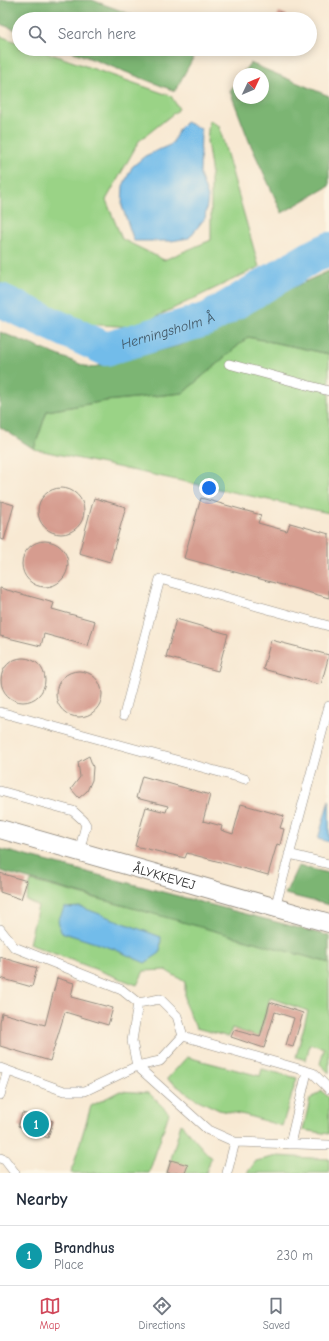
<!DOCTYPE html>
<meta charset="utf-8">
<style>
:root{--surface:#fff;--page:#f6f6f7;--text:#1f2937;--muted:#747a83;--line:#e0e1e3;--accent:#d1495b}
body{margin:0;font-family:"Comic Neue",sans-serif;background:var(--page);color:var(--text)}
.compass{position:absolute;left:233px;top:68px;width:36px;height:36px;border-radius:50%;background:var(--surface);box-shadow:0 2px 10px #0003;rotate:46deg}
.you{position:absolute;left:209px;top:488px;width:14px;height:14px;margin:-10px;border:3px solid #fff;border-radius:50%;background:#1a73e8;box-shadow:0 0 0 6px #1a73e833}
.badge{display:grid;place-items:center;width:26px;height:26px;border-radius:50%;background:var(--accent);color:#fff;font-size:13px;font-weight:700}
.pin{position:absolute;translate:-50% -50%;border:2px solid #fff;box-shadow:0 1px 4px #0006}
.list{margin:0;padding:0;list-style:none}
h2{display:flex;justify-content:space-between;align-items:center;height:52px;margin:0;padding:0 16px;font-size:17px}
h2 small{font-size:13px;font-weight:400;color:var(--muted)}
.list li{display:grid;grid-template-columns:26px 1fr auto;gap:12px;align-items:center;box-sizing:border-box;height:60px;padding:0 16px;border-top:1px solid var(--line)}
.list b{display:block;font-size:15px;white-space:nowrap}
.list p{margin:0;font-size:13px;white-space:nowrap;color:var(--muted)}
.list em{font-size:13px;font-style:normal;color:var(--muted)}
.icon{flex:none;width:22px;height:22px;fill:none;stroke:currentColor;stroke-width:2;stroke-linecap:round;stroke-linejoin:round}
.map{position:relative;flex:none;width:329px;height:1173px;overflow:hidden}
.search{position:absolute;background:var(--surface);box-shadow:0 2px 10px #0003;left:12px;right:12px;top:12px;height:44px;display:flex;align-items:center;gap:10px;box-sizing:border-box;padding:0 14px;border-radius:22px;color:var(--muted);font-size:15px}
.sheet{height:112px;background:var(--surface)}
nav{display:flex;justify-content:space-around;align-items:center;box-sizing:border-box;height:56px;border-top:1px solid var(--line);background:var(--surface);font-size:11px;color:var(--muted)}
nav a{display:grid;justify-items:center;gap:2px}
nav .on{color:var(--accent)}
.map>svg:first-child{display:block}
.green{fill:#9ad386;stroke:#627f58}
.forest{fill:#7bb573;stroke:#53704f}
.water{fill:#72bcea;stroke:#4e748a}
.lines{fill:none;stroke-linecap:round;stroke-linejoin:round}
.river{stroke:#72bcea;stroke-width:34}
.building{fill:#d69c8f}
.lane-casing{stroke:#928a7f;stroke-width:10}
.street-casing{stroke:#928a7f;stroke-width:20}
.lane{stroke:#fff;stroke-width:9}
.street{stroke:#fff;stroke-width:18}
.labels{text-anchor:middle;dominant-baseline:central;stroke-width:3;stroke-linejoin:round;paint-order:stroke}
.street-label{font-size:13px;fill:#2b2b2b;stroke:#fcf5e5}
.water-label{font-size:14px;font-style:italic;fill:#405664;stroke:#fcf5e5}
</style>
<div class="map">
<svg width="329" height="1173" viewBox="0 0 329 1173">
<rect width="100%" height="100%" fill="#fcf5e5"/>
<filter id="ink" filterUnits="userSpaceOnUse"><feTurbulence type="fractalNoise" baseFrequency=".025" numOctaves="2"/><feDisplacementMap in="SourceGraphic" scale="8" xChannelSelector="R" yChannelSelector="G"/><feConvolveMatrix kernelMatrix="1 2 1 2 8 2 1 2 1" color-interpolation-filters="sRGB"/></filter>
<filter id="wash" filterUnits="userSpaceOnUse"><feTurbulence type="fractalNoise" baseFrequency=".012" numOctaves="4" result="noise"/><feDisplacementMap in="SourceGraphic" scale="16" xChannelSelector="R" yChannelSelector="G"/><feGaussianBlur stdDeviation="0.9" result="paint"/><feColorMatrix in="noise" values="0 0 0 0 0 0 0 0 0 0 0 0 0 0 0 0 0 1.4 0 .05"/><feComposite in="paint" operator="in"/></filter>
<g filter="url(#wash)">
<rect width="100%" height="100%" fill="#f8e9d3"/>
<path class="green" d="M0 36 19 43V49H37L171 96 179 109 139 141 106 200 122 239 164 260 211 240V168L207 141 209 120 219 126 259 267 135 327 67 323 0 290Z
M248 337 329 354V513L34 449 47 411 106 401 183 393Z
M31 881 167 917 329 963V1073L320 1064 324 1048 310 1044 306 1060 296 1057 308 1011 270 998 259 1037 232 1028 229 1037 196 1028 185 1004V982L165 970 144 971 137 985 29 944 38 906 26 900Z
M187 1057 260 1076 262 1069 297 1078 282 1126 245 1115 219 1110 194 1098 167 1079Z
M120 1091 149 1093 169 1113 149 1173H71L91 1106Z
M322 1091 329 1098V1134L303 1130 310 1099Z
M181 1124 211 1158 206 1173H167Z
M277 1156 329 1159V1173H247L256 1161Z"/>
<path class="forest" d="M0 0H92L143 19H19V31L0 24Z
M66 49H198L175 91Z
M250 63 329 96V186L282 213 249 141 230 91 239 78V98H263V74H242Z
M329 271V354L248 337 183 393 106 401 47 411 34 449 0 427V332L90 368 181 345 256 304Z
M0 849 329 936V963L0 871Z
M298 866 329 873V905L285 894Z"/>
<path class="water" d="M186 122 201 129 200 175 208 197 205 218 189 238 171 241H134L122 206 123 186 132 167 145 156 172 144 179 129Z
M329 800V842L318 839Z
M81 907 161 937 160 953 145 963 114 949 61 932 58 921 64 908Z"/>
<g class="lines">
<path class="river" id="s1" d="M0 300 106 349 208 319 310 258 329 249"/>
</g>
<g id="blocks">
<path class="building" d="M279 12 287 15 286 19H276Z
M38 511a23 23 0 1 1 46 0a23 23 0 1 1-46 0Z
M94 498 126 507 110 562 79 553Z
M201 498 261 515 258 523 287 531 290 523 329 534V598L184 558Z
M1 501 14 505 4 540 0 539Z
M22 564a23 23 0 1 1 46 0a23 23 0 1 1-46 0Z
M0 588 54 603 52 609 95 621 88 646 44 634 41 646 0 636Z
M176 619 228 634 218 671 166 657Z
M271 640 329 655 321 685 263 669Z
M1 680a22 22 0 1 1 44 0a22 22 0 1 1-44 0Z
M56 694a23 23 0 1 1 46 0a23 23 0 1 1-46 0Z
M89 756 93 767 92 780 87 791 79 798 71 789 80 777 78 762Z
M142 776 210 795 203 821 222 826 221 830 233 834 241 804 284 816 280 828 284 829 280 845 277 844 268 875 187 853 185 858 135 846 146 807 166 812 168 806 136 798Z
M0 873 27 881 21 899 0 892Z
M0 957 37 968 32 987 0 978Z
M57 978 74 983 71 997 113 1008 108 1025 65 1012 50 1061 0 1046V1022L2 1013 45 1025Z
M270 1002 303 1013 293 1047 286 1045 294 1018 275 1012 264 1048 231 1037 234 1030 260 1037Z
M22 1113 53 1121 48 1138 18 1126Z
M171 1160 188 1165 185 1173H167Z"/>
</g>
</g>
<g filter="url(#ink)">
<use href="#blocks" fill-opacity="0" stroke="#928a7f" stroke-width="1"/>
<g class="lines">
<g class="lane-casing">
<path id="lane" d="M229 364 329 391
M0 712 245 779
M124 715 160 579 329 626
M0 791 73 811 83 820 86 825 79 852
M289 854 329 864
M275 908 329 706
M0 929 14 947 122 990 138 1003 160 999 177 1016 183 1036 160 1061 137 1066 132 1041 138 1003
M183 1036 313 1073 329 1089
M0 1068 64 1091H85L137 1066 208 1130 235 1142 329 1145
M0 1095 8 1071
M290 1144 307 1072
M0 1158 5 1160 15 1173
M227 1173 235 1142"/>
</g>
<g class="street-casing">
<g id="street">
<path id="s2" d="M0 829 329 923"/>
</g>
</g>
<use href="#lane" class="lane"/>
<use href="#street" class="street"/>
</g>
</g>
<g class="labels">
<g class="street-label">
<text stroke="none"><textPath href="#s2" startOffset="171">ÅLYKKEVEJ</textPath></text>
</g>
<g class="water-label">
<text stroke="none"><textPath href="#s1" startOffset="181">Herningsholm Å</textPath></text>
</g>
</g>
</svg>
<svg class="compass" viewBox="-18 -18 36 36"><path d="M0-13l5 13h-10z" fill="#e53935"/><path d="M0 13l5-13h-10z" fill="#747a83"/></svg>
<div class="you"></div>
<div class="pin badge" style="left:36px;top:1124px;background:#0f9aa8">1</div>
<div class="search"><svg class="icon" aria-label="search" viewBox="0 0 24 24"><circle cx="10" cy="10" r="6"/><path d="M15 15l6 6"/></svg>Search here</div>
</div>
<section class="sheet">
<h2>Nearby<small></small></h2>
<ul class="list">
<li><span class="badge" style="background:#0f9aa8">1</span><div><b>Brandhus</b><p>Place</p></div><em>230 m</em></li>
</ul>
</section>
<nav>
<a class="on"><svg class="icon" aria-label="map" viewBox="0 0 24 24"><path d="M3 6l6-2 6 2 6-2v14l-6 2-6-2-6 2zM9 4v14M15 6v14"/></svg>Map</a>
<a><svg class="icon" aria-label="directions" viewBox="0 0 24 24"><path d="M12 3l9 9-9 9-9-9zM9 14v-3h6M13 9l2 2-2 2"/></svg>Directions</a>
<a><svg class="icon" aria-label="saved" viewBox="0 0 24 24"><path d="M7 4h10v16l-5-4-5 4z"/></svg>Saved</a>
</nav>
